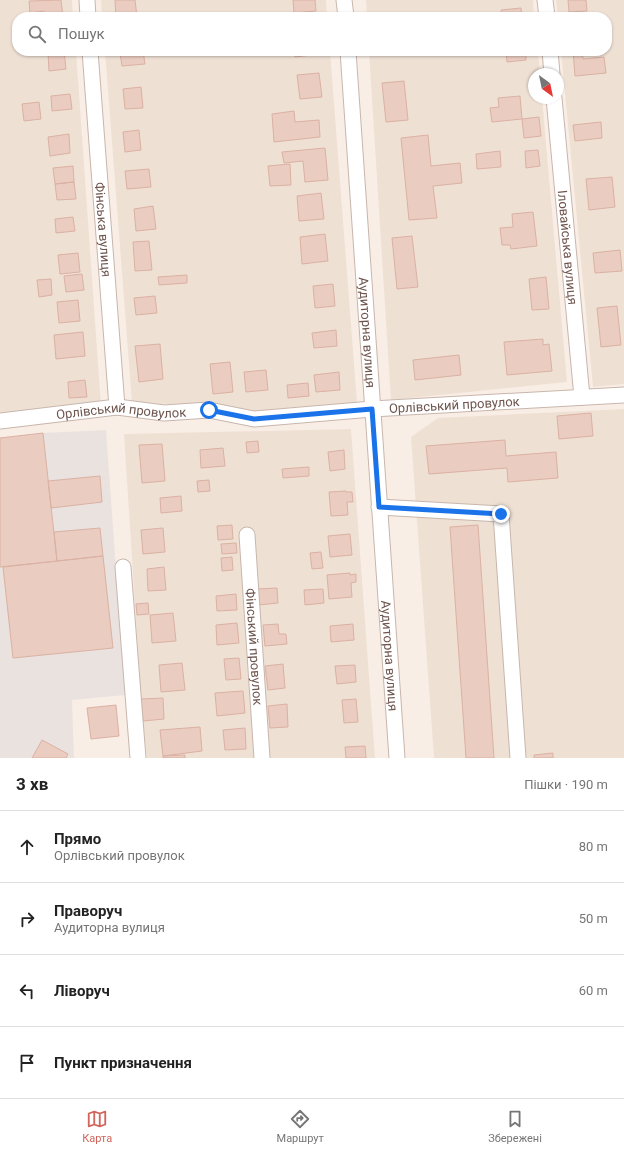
<!DOCTYPE html>
<html lang="uk">
<meta charset="utf-8">
<style>
:root{--surface:#fff;--page:#f6f6f6;--text:#222;--muted:#767676;--line:#e0e0e0;--accent:#d2655b}
body{margin:0;font-family:Roboto,sans-serif;background:var(--page);color:var(--text)}
.compass{position:absolute;left:528px;top:68px;width:36px;height:36px;border-radius:50%;background:var(--surface);box-shadow:0 1px 3px #0004;rotate:147deg}
.stop{position:absolute;width:12px;height:12px;margin:-9px;border:3px solid #1a73e8;border-radius:50%;background:#fff}
.stop.end{background:#1a73e8;border-color:#fff;box-shadow:0 1px 4px #0008}
.list{margin:0;padding:0;list-style:none}
h2{display:flex;justify-content:space-between;align-items:center;height:52px;margin:0;padding:0 16px;font-size:17px}
h2 small{font-size:13px;font-weight:400;color:var(--muted)}
.list li{display:grid;grid-template-columns:26px 1fr auto;gap:12px;align-items:center;box-sizing:border-box;height:72px;padding:0 16px;border-top:1px solid var(--line)}
.list b{display:block;font-size:15px;white-space:nowrap}
.list p{margin:0;font-size:13px;white-space:nowrap;color:var(--muted)}
.list em{font-size:13px;font-style:normal;color:var(--muted)}
.icon{flex:none;width:22px;height:22px;fill:none;stroke:currentColor;stroke-width:2;stroke-linecap:round;stroke-linejoin:round}
.map{position:relative;flex:none;width:624px;height:758px;overflow:hidden}
.search{position:absolute;background:var(--surface);box-shadow:0 1px 3px #0004;left:12px;right:12px;top:12px;height:44px;display:flex;align-items:center;gap:10px;box-sizing:border-box;padding:0 14px;border-radius:16px;color:var(--muted);font-size:15px}
.sheet{height:340px;background:var(--surface)}
nav{display:flex;justify-content:space-around;align-items:center;box-sizing:border-box;height:56px;border-top:1px solid var(--line);background:var(--surface);font-size:11px;color:var(--muted)}
nav a{display:grid;justify-items:center;gap:2px}
nav .on{color:var(--accent)}
.map>svg:first-child{display:block}
.residential{fill:#efe0d4}
.industrial{fill:#e9e2df}
.building{fill:#eaccc0;stroke:#dbb1a3}
.lines{fill:none;stroke-linecap:round;stroke-linejoin:round}
.minor-casing{stroke:#c8b6ad;stroke-width:17}
.minor{stroke:#fff;stroke-width:15}
.route{stroke:#1a73e8;stroke-width:5}
.labels{text-anchor:middle;dominant-baseline:central;stroke-width:3.5;stroke-linejoin:round;paint-order:stroke}
.street-label{font-size:13px;fill:#6e554e;stroke:#fcf3eb}
</style>
<div class="map">
<svg width="624" height="758" viewBox="0 0 624 758">
<rect width="100%" height="100%" fill="#f9eee5"/>
<path class="residential" d="M0 0H72L73 17H17V51H76L101 406 0 415Z
M101 0H326L327 17H102Z
M366 0H533L534 17H367Z
M556 0H624V384L593 387 561 51H607V17H558Z
M105 51H330L357 403 252 416 204 405 132 403Z
M369 51H538L540 74H534V98H542L567 382 391 400Z
M624 409V758H434L411 437 438 418Z
M351 429 375 758H147L141 699 124 434Z"/>
<path class="industrial" d="M106 430 125 695 72 700 74 758H0V438L43 433Z"/>
<path class="building" d="M61 0 63 17H45L44 11 30 13 29 1Z
M115 0H135L137 17H116Z
M293 0H315L316 11 294 13Z
M568 0H586L587 11 569 12Z
M521 8 522 17H502L501 10Z
M39 51H64L66 69 49 71 48 53 39 54Z
M143 51 145 64 122 66 120 53Z
M294 51H320V54L295 57Z
M506 51H526V60L507 62Z
M573 51H582L583 59 604 57 606 73 575 76Z
M319 73 322 97 300 99 297 75Z
M404 81 408 120 386 122 382 83Z
M141 87 143 108 125 109 123 89Z
M70 94 72 109 52 111 51 96Z
M520 96 522 119 492 122 490 108 499 107 498 98Z
M39 102 41 119 24 121 22 104Z
M294 111 295 122 319 120 320 137 274 142 272 114Z
M539 117 541 136 524 138 522 119Z
M601 122 602 138 575 141 573 125Z
M139 130 141 150 125 152 123 132Z
M69 134 70 153 50 156 48 137Z
M428 135 431 166 460 163 462 183 433 186 437 218 409 220 401 138Z
M325 148 328 180 305 182 303 161 284 163 282 152Z
M538 150 540 166 526 168 525 151Z
M500 151 501 167 477 169 476 154Z
M290 164 291 185 270 186 268 166Z
M73 166 74 182 55 184 53 168Z
M149 169 151 187 127 189 125 171Z
M612 177 615 207 589 210 586 179Z
M74 182 76 199 57 200 55 184Z
M321 193 324 219 299 221 297 196Z
M153 206 156 229 136 231 134 209Z
M533 212 537 246 511 249 510 245H502L500 228 513 227 512 214Z
M73 217 75 231 56 233 55 219Z
M325 234 328 261 302 264 300 237Z
M412 236 418 287 397 289 392 238Z
M149 241 152 270 135 271 133 242Z
M620 250 622 271 595 273 593 253Z
M78 253 80 272 60 274 58 255Z
M82 274 84 290 66 292 64 276Z
M187 275V283L159 285 158 277Z
M546 277 549 309 532 310 529 279Z
M51 279 52 295 39 297 37 280Z
M333 284 335 306 315 308 313 286Z
M155 296 157 313 136 315 134 298Z
M78 300 80 321 59 323 57 302Z
M617 306 621 345 601 347 597 308Z
M336 330 337 346 314 348 312 333Z
M83 332 85 356 56 359 54 335Z
M543 339V345L549 344 552 371 507 375 504 342Z
M160 344 163 379 139 382 135 346Z
M459 355 461 375 415 380 413 360Z
M230 362 233 392 213 394 210 364Z
M266 370 268 390 246 392 244 372Z
M339 372 340 390 316 392 314 375Z
M85 380 87 397 69 398 68 382Z
M308 383 309 396 288 398 287 385Z
M591 413 593 436 559 439 557 416Z
M43 433 57 561 0 567V438Z
M505 440 506 456 556 452 558 478 508 482 507 468 429 474 426 446Z
M258 441 259 452 247 453 246 442Z
M162 444 165 481 142 483 139 445Z
M223 448 225 466 201 468 200 450Z
M344 450 345 469 330 471 328 452Z
M309 467V476L283 478 282 469Z
M100 476 102 502 51 508 48 481Z
M209 480 210 491 198 492 197 481Z
M346 491V492H352L353 502H347L348 515 331 516 329 492Z
M181 496 182 511 161 513 160 498Z
M232 525 233 539 218 540 217 526Z
M478 525 494 758H466L450 527Z
M100 528 103 556 57 561 54 532Z
M163 528 165 552 143 554 141 530Z
M350 534 352 555 330 557 328 536Z
M236 543 237 553 222 554 221 544Z
M321 552 323 568 312 569 310 553Z
M103 556 113 648 13 658 3 567Z
M232 557 233 570 222 571 221 558Z
M164 567 166 590 148 591 147 569Z
M350 573V575L356 574V582L351 583 352 597 329 599 327 575Z
M277 588 278 603 259 605 258 589Z
M323 589 324 603 305 605 304 590Z
M236 594 237 610 217 611 216 596Z
M148 603 149 614 137 615 136 604Z
M173 613 176 641 152 643 150 615Z
M237 623 239 643 217 645 216 625Z
M278 624 279 634H286L287 644 265 646 263 625Z
M353 624 354 640 331 642 330 626Z
M239 658 241 679 226 680 224 659Z
M182 663 185 690 161 692 159 665Z
M283 664 285 688 268 690 265 666Z
M355 665 356 682 337 684 335 666Z
M243 691 245 713 217 716 215 693Z
M163 698 164 719 143 721 141 699Z
M356 699 358 722 344 723 342 700Z
M287 704 288 727 270 728 268 706Z
M116 705 119 736 91 739 87 708Z
M200 727 202 751 163 756 160 730Z
M245 728 246 749 225 750 223 730Z
M42 740 68 754 66 758H32Z
M365 746 366 758H346L345 747Z
M553 753V758H534V755Z
M185 755V758H163V756Z"/>
<g class="lines">
<g class="minor-casing">
<g id="minor">
<path d="M87 0 88 17"/>
<path d="M344 0 346 17"/>
<path d="M545 0 547 17"/>
<path id="s1" d="M90 51 117 407"/>
<path id="s2" d="M348 51 397 758"/>
<path d="M550 51 552 74"/>
<path id="s3" d="M554 98 582 397"/>
<path id="s4" d="M0 421 117 407 164 413 209 410 254 419 372 409 624 395"/>
<path d="M379 507 501 514 518 758"/>
<path id="s5" d="M247 535 262 758"/>
<path d="M123 567 138 758"/>
</g>
</g>
<use href="#minor" class="minor"/>
</g>
<g class="lines">
<path class="route" d="M209 410 254 419 372 409 379 507 501 514"/>
</g>
<g class="labels">
<g class="street-label">
<text stroke="none"><textPath href="#s1" startOffset="179">Фінська вулиця</textPath></text>
<text stroke="none"><textPath href="#s3" startOffset="150">Іловайська вулиця</textPath></text>
<text stroke="none"><textPath href="#s2" startOffset="282">Аудиторна вулиця</textPath></text>
<text stroke="none"><textPath href="#s4" startOffset="457">Орлівський провулок</textPath></text>
<text stroke="none"><textPath href="#s4" startOffset="122">Орлівський провулок</textPath></text>
<text stroke="none"><textPath href="#s5" startOffset="112">Фінський провулок</textPath></text>
<text stroke="none"><textPath href="#s2" startOffset="606">Аудиторна вулиця</textPath></text>
</g>
</g>
</svg>
<svg class="compass" viewBox="-18 -18 36 36"><path d="M0-13l5 13h-10z" fill="#e53935"/><path d="M0 13l5-13h-10z" fill="#767676"/></svg>
<div class="stop" style="left:209px;top:410px"></div>
<div class="stop end" style="left:501px;top:514px"></div>
<div class="search"><svg class="icon" aria-label="search" viewBox="0 0 24 24"><circle cx="10" cy="10" r="6"/><path d="M15 15l6 6"/></svg>Пошук</div>
</div>
<section class="sheet">
<h2>3 хв<small>Пішки · 190 m</small></h2>
<ul class="list">
<li><svg class="icon" aria-label="ahead" viewBox="0 0 24 24"><path d="M12 20V5M6 11l6-6 6 6"/></svg><div><b>Прямо</b><p>Орлівський провулок</p></div><em>80 m</em></li>
<li><svg class="icon" aria-label="right" viewBox="0 0 24 24"><path d="M7 20v-9h11M14 6l5 5-5 5"/></svg><div><b>Праворуч</b><p>Аудиторна вулиця</p></div><em>50 m</em></li>
<li><svg class="icon" aria-label="left" viewBox="0 0 24 24"><path d="M17 20v-9H6M10 6l-5 5 5 5"/></svg><div><b>Ліворуч</b></div><em>60 m</em></li>
<li><svg class="icon" aria-label="arrive" viewBox="0 0 24 24"><path d="M6 21V4h12l-3 4 3 4H6"/></svg><div><b>Пункт призначення</b></div></li>
</ul>
</section>
<nav>
<a class="on"><svg class="icon" aria-label="map" viewBox="0 0 24 24"><path d="M3 6l6-2 6 2 6-2v14l-6 2-6-2-6 2zM9 4v14M15 6v14"/></svg>Карта</a>
<a><svg class="icon" aria-label="directions" viewBox="0 0 24 24"><path d="M12 3l9 9-9 9-9-9zM9 14v-3h6M13 9l2 2-2 2"/></svg>Маршрут</a>
<a><svg class="icon" aria-label="saved" viewBox="0 0 24 24"><path d="M7 4h10v16l-5-4-5 4z"/></svg>Збережені</a>
</nav>
